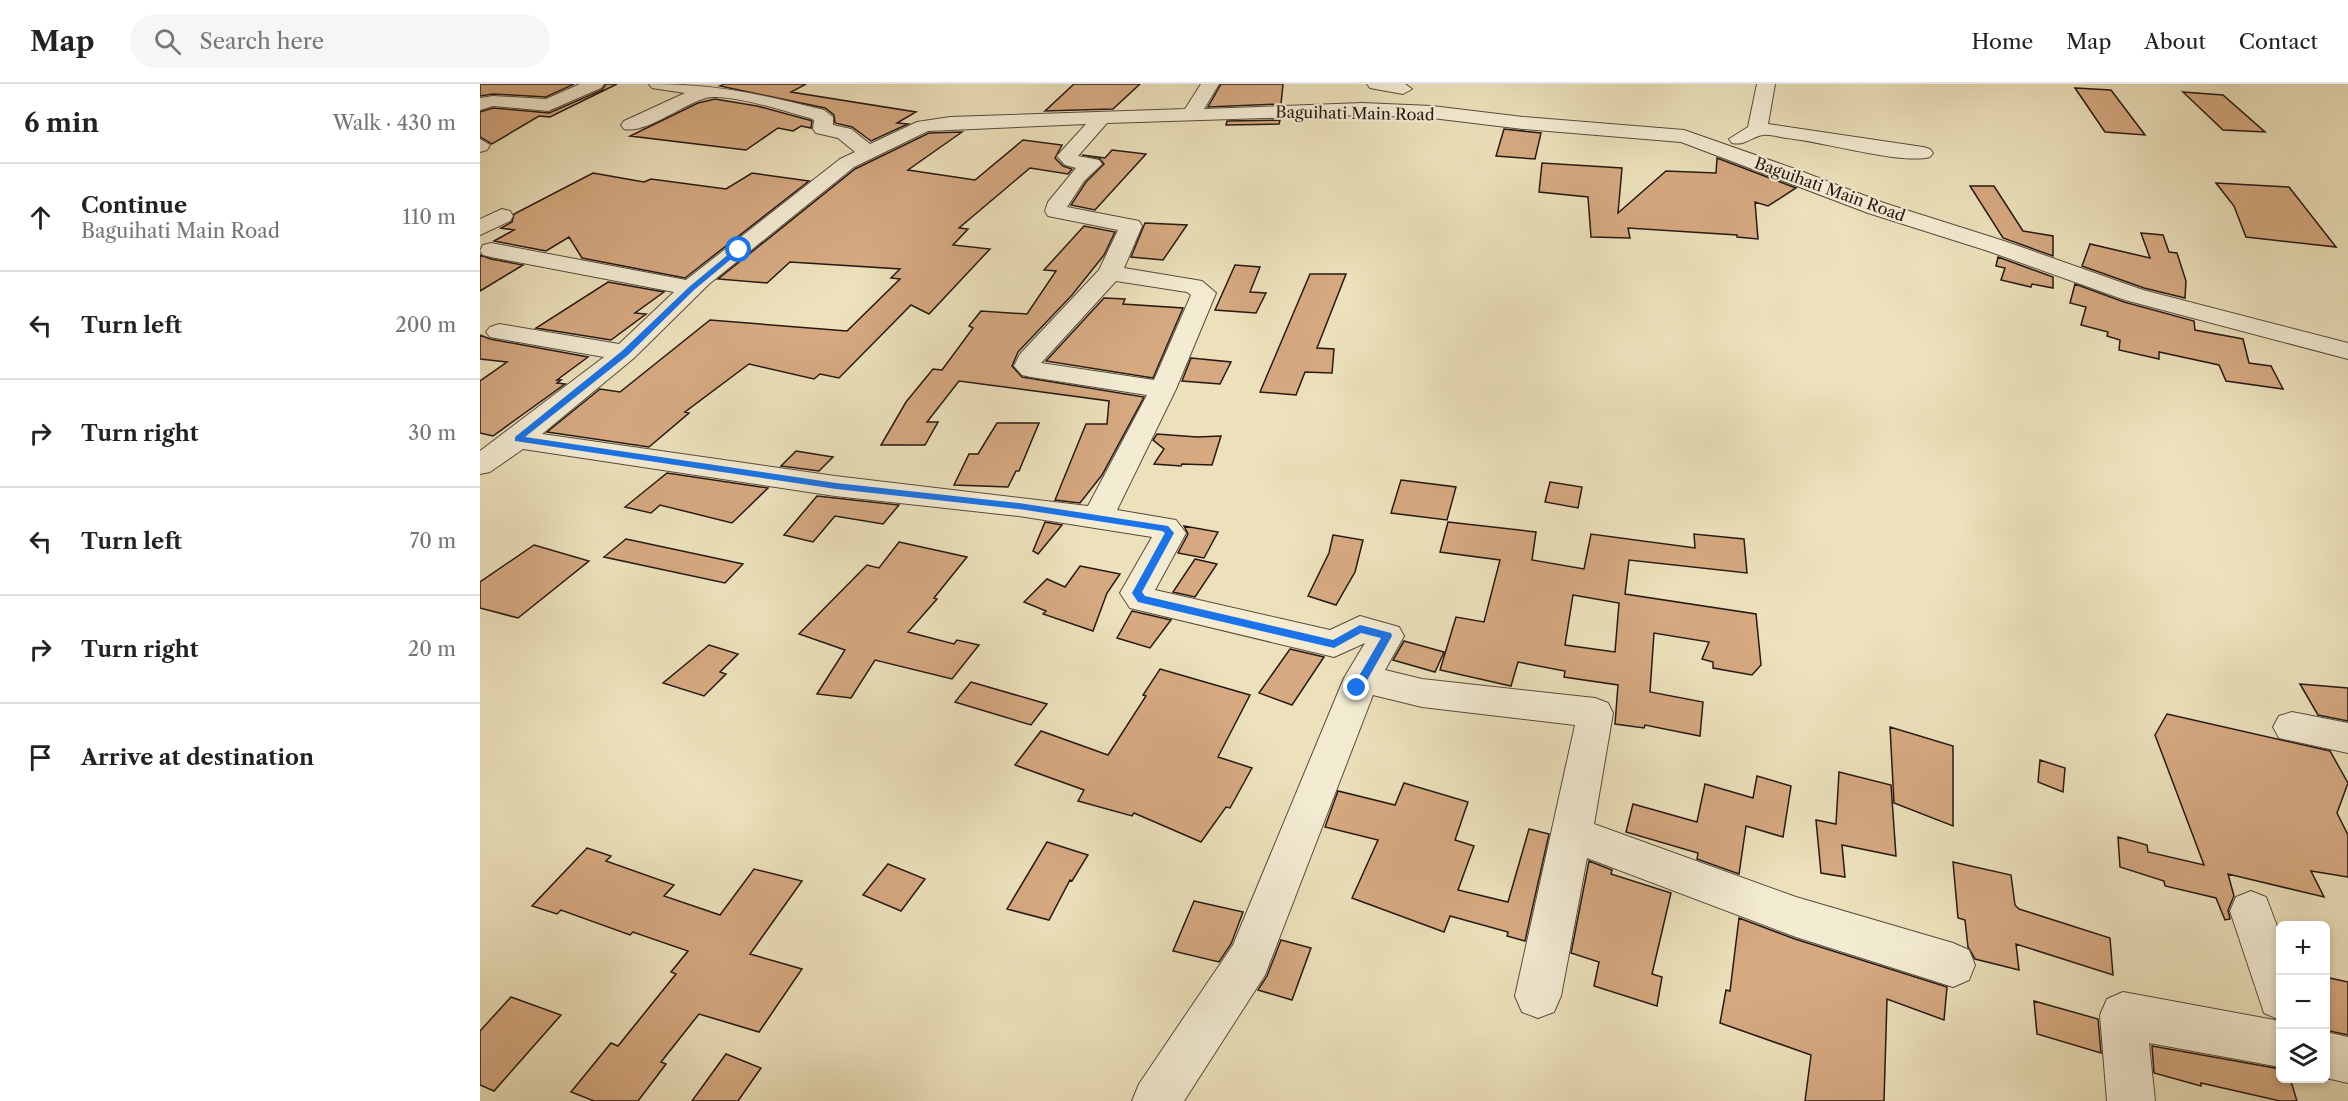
<!DOCTYPE html>
<meta charset="utf-8">
<style>
:root{--surface:#fff;--page:#f6f6f6;--text:#222;--muted:#767676;--line:#e0e0e0}
body{margin:0;font-family:"Libre Caslon Text",serif;background:var(--page);color:var(--text)}
.controls{position:absolute;right:18px;bottom:18px;display:grid;overflow:hidden;border-radius:9px;box-shadow:0 3px 9px #0003}
.controls button{width:54px;height:54px;display:grid;place-items:center;padding:0;border:0;border-bottom:2px solid var(--line);background:var(--surface);color:var(--text);font:30px sans-serif}
.stop{position:absolute;width:18px;height:18px;margin:-14px;border:4px solid #1a73e8;border-radius:50%;background:#fff}
.stop.end{background:#1a73e8;border-color:#fff;box-shadow:0 2px 6px #0008}
.list{margin:0;padding:0;list-style:none}
h2{display:flex;justify-content:space-between;align-items:center;height:78px;margin:0;padding:0 24px;font-size:26px}
h2 small{font-size:20px;font-weight:400;color:var(--muted)}
.list li{display:grid;grid-template-columns:39px 1fr auto;gap:18px;align-items:center;box-sizing:border-box;height:108px;padding:0 24px;border-top:2px solid var(--line)}
.list b{display:block;font-size:22px;white-space:nowrap}
.list p{margin:0;font-size:20px;white-space:nowrap;color:var(--muted)}
.list em{font-size:20px;font-style:normal;color:var(--muted)}
.icon{flex:none;width:33px;height:33px;fill:none;stroke:currentColor;stroke-width:2;stroke-linecap:round;stroke-linejoin:round}
.map{position:relative;flex:none;width:1868px;height:1017px;overflow:hidden}
header{display:flex;align-items:center;gap:36px;box-sizing:border-box;height:84px;padding:0 30px;background:var(--surface);border-bottom:2px solid var(--line)}
header strong{font-size:28px}
nav{display:flex;gap:33px;margin-inline-start:auto;font-size:21px}
.search{width:420px;height:54px;background:var(--page);display:flex;align-items:center;gap:15px;box-sizing:border-box;padding:0 21px;border-radius:33px;color:var(--muted);font-size:22px}
main{display:flex}
aside{flex:1;background:var(--surface)}
.map>svg:first-child{display:block}
.building{fill:#d6a981;stroke:#261915;stroke-width:1.5;fill-rule:evenodd}
.lines{fill:none;stroke-linecap:round;stroke-linejoin:round}
.minor-casing{stroke:#584b3e;stroke-width:2}
.minor{fill:#f3ecd3;fill-rule:evenodd}
.route{fill:#1a73e8}
.labels{text-anchor:middle;dominant-baseline:central;stroke-width:4.5;stroke-linejoin:round;paint-order:stroke}
.far-street-label{font-size:16px;fill:#261915;stroke:#f3ecd3}
</style>
<header>
<strong>Map</strong>
<div class="search"><svg class="icon" aria-label="search" viewBox="0 0 24 24"><circle cx="10" cy="10" r="6"/><path d="M15 15l6 6"/></svg>Search here</div>
<nav><a>Home</a><a>Map</a><a>About</a><a>Contact</a></nav>
</header>
<main>
<aside>
<h2>6 min<small>Walk · 430 m</small></h2>
<ul class="list">
<li><svg class="icon" aria-label="ahead" viewBox="0 0 24 24"><path d="M12 20V5M6 11l6-6 6 6"/></svg><div><b>Continue</b><p>Baguihati Main Road</p></div><em>110 m</em></li>
<li><svg class="icon" aria-label="left" viewBox="0 0 24 24"><path d="M17 20v-9H6M10 6l-5 5 5 5"/></svg><div><b>Turn left</b></div><em>200 m</em></li>
<li><svg class="icon" aria-label="right" viewBox="0 0 24 24"><path d="M7 20v-9h11M14 6l5 5-5 5"/></svg><div><b>Turn right</b></div><em>30 m</em></li>
<li><svg class="icon" aria-label="left" viewBox="0 0 24 24"><path d="M17 20v-9H6M10 6l-5 5 5 5"/></svg><div><b>Turn left</b></div><em>70 m</em></li>
<li><svg class="icon" aria-label="right" viewBox="0 0 24 24"><path d="M7 20v-9h11M14 6l5 5-5 5"/></svg><div><b>Turn right</b></div><em>20 m</em></li>
<li><svg class="icon" aria-label="arrive" viewBox="0 0 24 24"><path d="M6 21V4h12l-3 4 3 4H6"/></svg><div><b>Arrive at destination</b></div></li>
</ul>
</aside>
<div class="map">
<svg width="1868" height="1017" viewBox="0 0 1868 1017">
<rect width="100%" height="100%" fill="#ece1bb"/>
<filter id="stains"><feTurbulence type="fractalNoise" baseFrequency=".00333" numOctaves="4"/><feColorMatrix values="0 0 0 0 .2 0 0 0 0 .09 0 0 0 0 .02 0 0 0 .5 -.17"/></filter>
<radialGradient id="worn" r=".72"><stop offset=".6" stop-color="#630" stop-opacity="0"/><stop offset="1" stop-color="#630" stop-opacity=".3"/></radialGradient>
<path class="building" d="M0 0H94L66 13 13 10 0 12Z
M126 0H137L70 33 59 32 12 60 0 53V28L13 24 69 29 122 6Z
M244 0H326L311 8 436 28 417 39 428 40 391 57 372 43 355 39 354 31 345 24 240 2Z
M594 0H660L633 25 565 27Z
M741 0H803L801 20 728 23Z
M1595 4 1631 6 1665 51 1625 48Z
M1703 8 1743 11 1785 48 1743 46Z
M235 15 277 22 329 36 332 37 331 44 321 42 313 47 298 44 266 66 150 52 218 19Z
M800 36 799 40 746 41 747 37Z
M1024 45 1061 49 1055 75 1016 72Z
M482 48 428 86 495 96 543 56 582 61 575 74 583 82 592 85 588 90 550 84 479 144 488 145 473 161 510 165 449 230 431 221 359 294 340 290 334 295 269 280 205 328 209 329 169 363 67 348 120 305 140 308 230 236 367 247 420 195 411 194 420 185 310 178 287 199 238 195 375 85 449 49Z
M632 66 666 70 615 126 591 121 606 98 624 80 619 74 602 71 625 74Z
M1237 74 1316 104 1288 122 1275 118 1278 155 1257 153V151L1148 144 1150 154 1111 153 1108 113 1059 108 1062 79 1142 84 1138 129 1186 87 1236 89Z
M113 89 164 98 171 95 246 105 272 89 329 97 205 194 102 174 89 153 66 167 14 157 34 146 21 144 32 138 34 130Z
M1736 99 1809 103 1856 163 1766 153 1754 122Z
M1490 102H1514L1543 147 1573 152V172L1523 154Z
M665 139 707 141 683 176 651 173Z
M604 142 635 148 624 171 592 211 538 268 532 282 542 293 664 313 622 391 600 419 575 416 606 340H627L629 317 479 297 447 338H458L445 361H401L426 318 453 285 462 286 493 244 489 242 501 227 547 230 576 187 564 186Z
M1661 149 1683 151 1689 168 1697 169 1706 197 1705 214 1664 204 1602 182 1610 160 1670 174Z
M0 171 11 175 43 181 0 207Z
M1518 173 1573 193V204L1552 200 1551 203 1521 196 1525 184 1516 182Z
M755 181 780 183 770 208 786 209 776 229 735 226Z
M830 190H866L837 264 854 265 852 289 825 288 816 311 780 308Z
M128 198 184 208 155 229 166 230 131 256 56 244Z
M1595 200 1644 218 1714 237 1715 246 1763 255 1769 279 1791 282 1803 305 1746 297 1739 281 1679 268V275L1639 266 1640 256 1627 252 1628 248 1601 241 1606 223 1590 219Z
M624 214 645 215 643 220 703 224 673 294 566 277Z
M0 251 10 255 108 273 77 296H81L77 299 85 300 13 352 0 349V297L27 278 0 275Z
M711 274 751 278 740 300 702 297Z
M517 339H559L539 387H536L528 403 474 401 489 370H498Z
M677 350 717 353 741 352 732 381 702 380 701 382 674 380 684 365 673 356Z
M316 367 353 373 339 387 301 382Z
M187 389 288 404 252 439 180 421 171 429 145 423Z
M921 396 976 403 967 436 911 429Z
M1070 398 1102 403 1098 424 1065 418Z
M337 412 355 414 419 421 403 440 355 432 333 458 304 451Z
M565 438 582 441 558 470 553 467Z
M968 438 1056 448 1052 476 1104 485 1111 450 1215 464 1214 450 1264 455 1267 489 1149 476 1145 510 1276 530 1281 581 1272 591 1233 584V578L1222 575 1229 558 1174 549 1170 608 1223 618 1220 652 1165 641 1164 644 1135 640 1138 601 1084 593 1085 587 1038 578 1031 602 960 586 976 533 1004 538 1020 476 960 468ZM1093 511 1139 519 1135 568 1085 561Z
M704 442 738 448 724 474 698 469 708 450Z
M853 451 883 456 875 488 856 521 828 512 849 469Z
M146 455 263 480 245 499 124 473Z
M419 458 487 473 454 514 457 515 428 548 474 560 477 556 499 561 472 595 395 576 371 614 337 610 365 566 319 550 387 481 399 484Z
M54 461 109 477 38 534 0 524V498Z
M715 475 737 480 715 513 693 508Z
M600 482 640 490 627 509 613 547 563 530 566 527 544 518 567 495 585 503Z
M652 527 691 536 670 564 637 554Z
M924 557 964 568 955 588 913 576Z
M229 561 258 570 240 588 246 590 224 612 183 599Z
M810 565 844 573 812 621 779 609Z
M680 585 770 611 738 673 772 684 750 724 746 723 721 758 654 729 652 732 598 717 604 706 535 681 561 647 628 671 666 612 663 611Z
M491 598 567 620 551 641 475 618Z
M1820 600 1868 604V637L1838 631Z
M1687 630 1850 667 1868 699 1857 729 1868 751V793L1831 787 1844 813 1748 790 1754 812 1748 826 1750 835 1745 836 1736 814 1685 802 1684 797 1640 783 1638 753 1667 761 1668 768 1724 781 1675 651Z
M1410 643 1473 662V742L1414 719Z
M1560 676 1585 684 1583 708 1558 698Z
M1359 688 1411 701 1416 772 1362 761 1365 793 1341 789 1336 736 1356 740Z
M1277 692 1311 702 1303 753 1266 742 1259 790 1217 775 1218 769 1146 748 1153 720 1217 738 1225 700 1273 714Z
M924 699 988 718 975 756 994 762 978 806 1028 818 1049 745 1069 750 1045 857 1027 852 1028 848 970 832 964 848 872 814 898 756 845 743 858 707 915 721Z
M567 758 608 771 592 797 590 796 569 836 527 825Z
M107 764 131 772 126 777 194 801 184 812 240 831 274 785 322 797 270 870 322 885 279 948 219 930 181 978 186 980 158 1017H114L91 1008 131 959 138 962 196 890 191 888 208 867 153 848 150 851 81 826 77 830 52 822Z
M1109 777 1132 786 1131 790 1191 809 1172 890 1182 893 1177 922 1114 902 1119 878 1091 869Z
M1473 778 1531 791 1535 821 1539 825 1630 854 1633 891 1536 860 1539 886 1495 875 1488 863 1485 836 1478 834Z
M408 780 445 795 421 827 383 811Z
M714 817 763 828 751 860 739 878 693 867Z
M1259 834 1315 855 1467 903 1464 936 1407 915 1404 1017H1325L1331 971 1240 939 1246 906 1250 907Z
M801 856 831 864 812 916 778 906 787 892Z
M1845 893 1868 898V951L1845 946Z
M31 913 81 931 14 1007 0 1001V947Z
M1554 917 1618 935 1621 969 1557 950Z
M1672 962 1800 985V994H1810L1817 1017H1800L1721 999V1002L1674 989Z
M246 970 281 984 258 1017H212Z"/>
<g class="lines">
<g class="minor-casing">
<path id="minor" d="M100 0H124L121 4 68 27 13 22 0 26V14L13 12 66 15Z
M169 0C235 0 281 10 344 26L353 33V41L371 45 390 60 437 38 470 33 705 25 721 0H739L724 25 882 19 952 22 1043 33 1204 46 1318 86 1404 119 1524 157 1663 206 1868 259V275L1645 216 1508 167 1388 129 1201 58 1043 45 952 34 882 31 627 39 598 72 619 76 622 80 604 97 587 123 659 137 662 142 644 184 722 197 736 209 696 305 637 426 696 436 706 449 675 506 850 546 880 532 919 543 924 552 905 586 942 595 1115 614 1128 619 1133 629 1114 740 1316 813 1473 859 1489 866 1495 881 1489 896 1473 903 1316 853 1107 774 1081 912 1074 928 1058 934 1042 928 1035 912 1095 641 942 623 893 611 785 891 704 1017H652L659 1000 753 861 864 594 885 559 854 573 650 524 640 509 672 453 539 432 355 412 43 365 10 388 0 390V367L124 273 10 253 6 248 10 243 19 240 139 260 194 208 11 173 3 171 0 167 3 161 11 159 206 196 360 75 375 68 358 54 336 49 333 45 334 36 330 34C308 28 246 8 226 14 203 20 166 50 144 45L141 41 144 37 205 9 172 4ZM606 40 577 72 585 81 596 84 568 118 565 127 568 132 638 146 619 186 540 270 534 282 542 291 551 293 667 311 608 422 355 392 62 350 154 274 229 200 374 83 448 47ZM636 197 707 208 711 211 674 296 561 279Z
M887 0H925L932 5 923 10 890 4Z
M1277 0H1295L1288 40 1443 63 1450 65 1453 69 1450 73C1420 81 1342 57 1306 54 1299 53 1290 50 1283 51 1271 53 1265 62 1252 59L1249 55 1268 43Z
M0 55 10 61 7 66 0 68Z
M22 125 30 127 33 132 30 137 0 151V135Z
M1812 628 1868 639V669L1799 654 1793 643 1799 632Z
M1771 807 1786 813 1800 850V936L1784 929 1750 827 1756 813Z
M1643 908 1800 937V983L1669 959 1675 1017H1627L1620 931 1627 915Z
M1846 948 1868 953V999L1846 994Z"/>
</g>
<use href="#minor" class="minor"/>
</g>
<path class="route" d="M256 164 262 166 214 206 148 271 45 353 356 399 539 419 688 442 694 449 662 508 665 512 853 556 880 541 911 549 912 552 881 607H874L872 604 901 554 881 549 854 564 658 518 652 509 685 449 682 447 539 425 356 405 35 357V353L142 267 209 203Z"/>
<g class="labels">
<g class="far-street-label">
<text transform="translate(875 29) rotate(1)">Baguihati Main Road</text>
<text transform="translate(1350 105) rotate(20)">Baguihati Main Road</text>
</g>
</g>
<rect width="100%" height="100%" filter="url(#stains)"/>
<rect width="100%" height="100%" fill="url(#worn)"/>
</svg>
<div class="controls">
<button>+</button>
<button>−</button>
<button><svg class="icon" aria-label="layers" viewBox="0 0 24 24"><path d="M12 4l9 5-9 5-9-5zM3 14l9 5 9-5"/></svg></button>
</div>
<div class="stop" style="left:259px;top:166px"></div>
<div class="stop end" style="left:877px;top:604px"></div>
</div>
</main>
